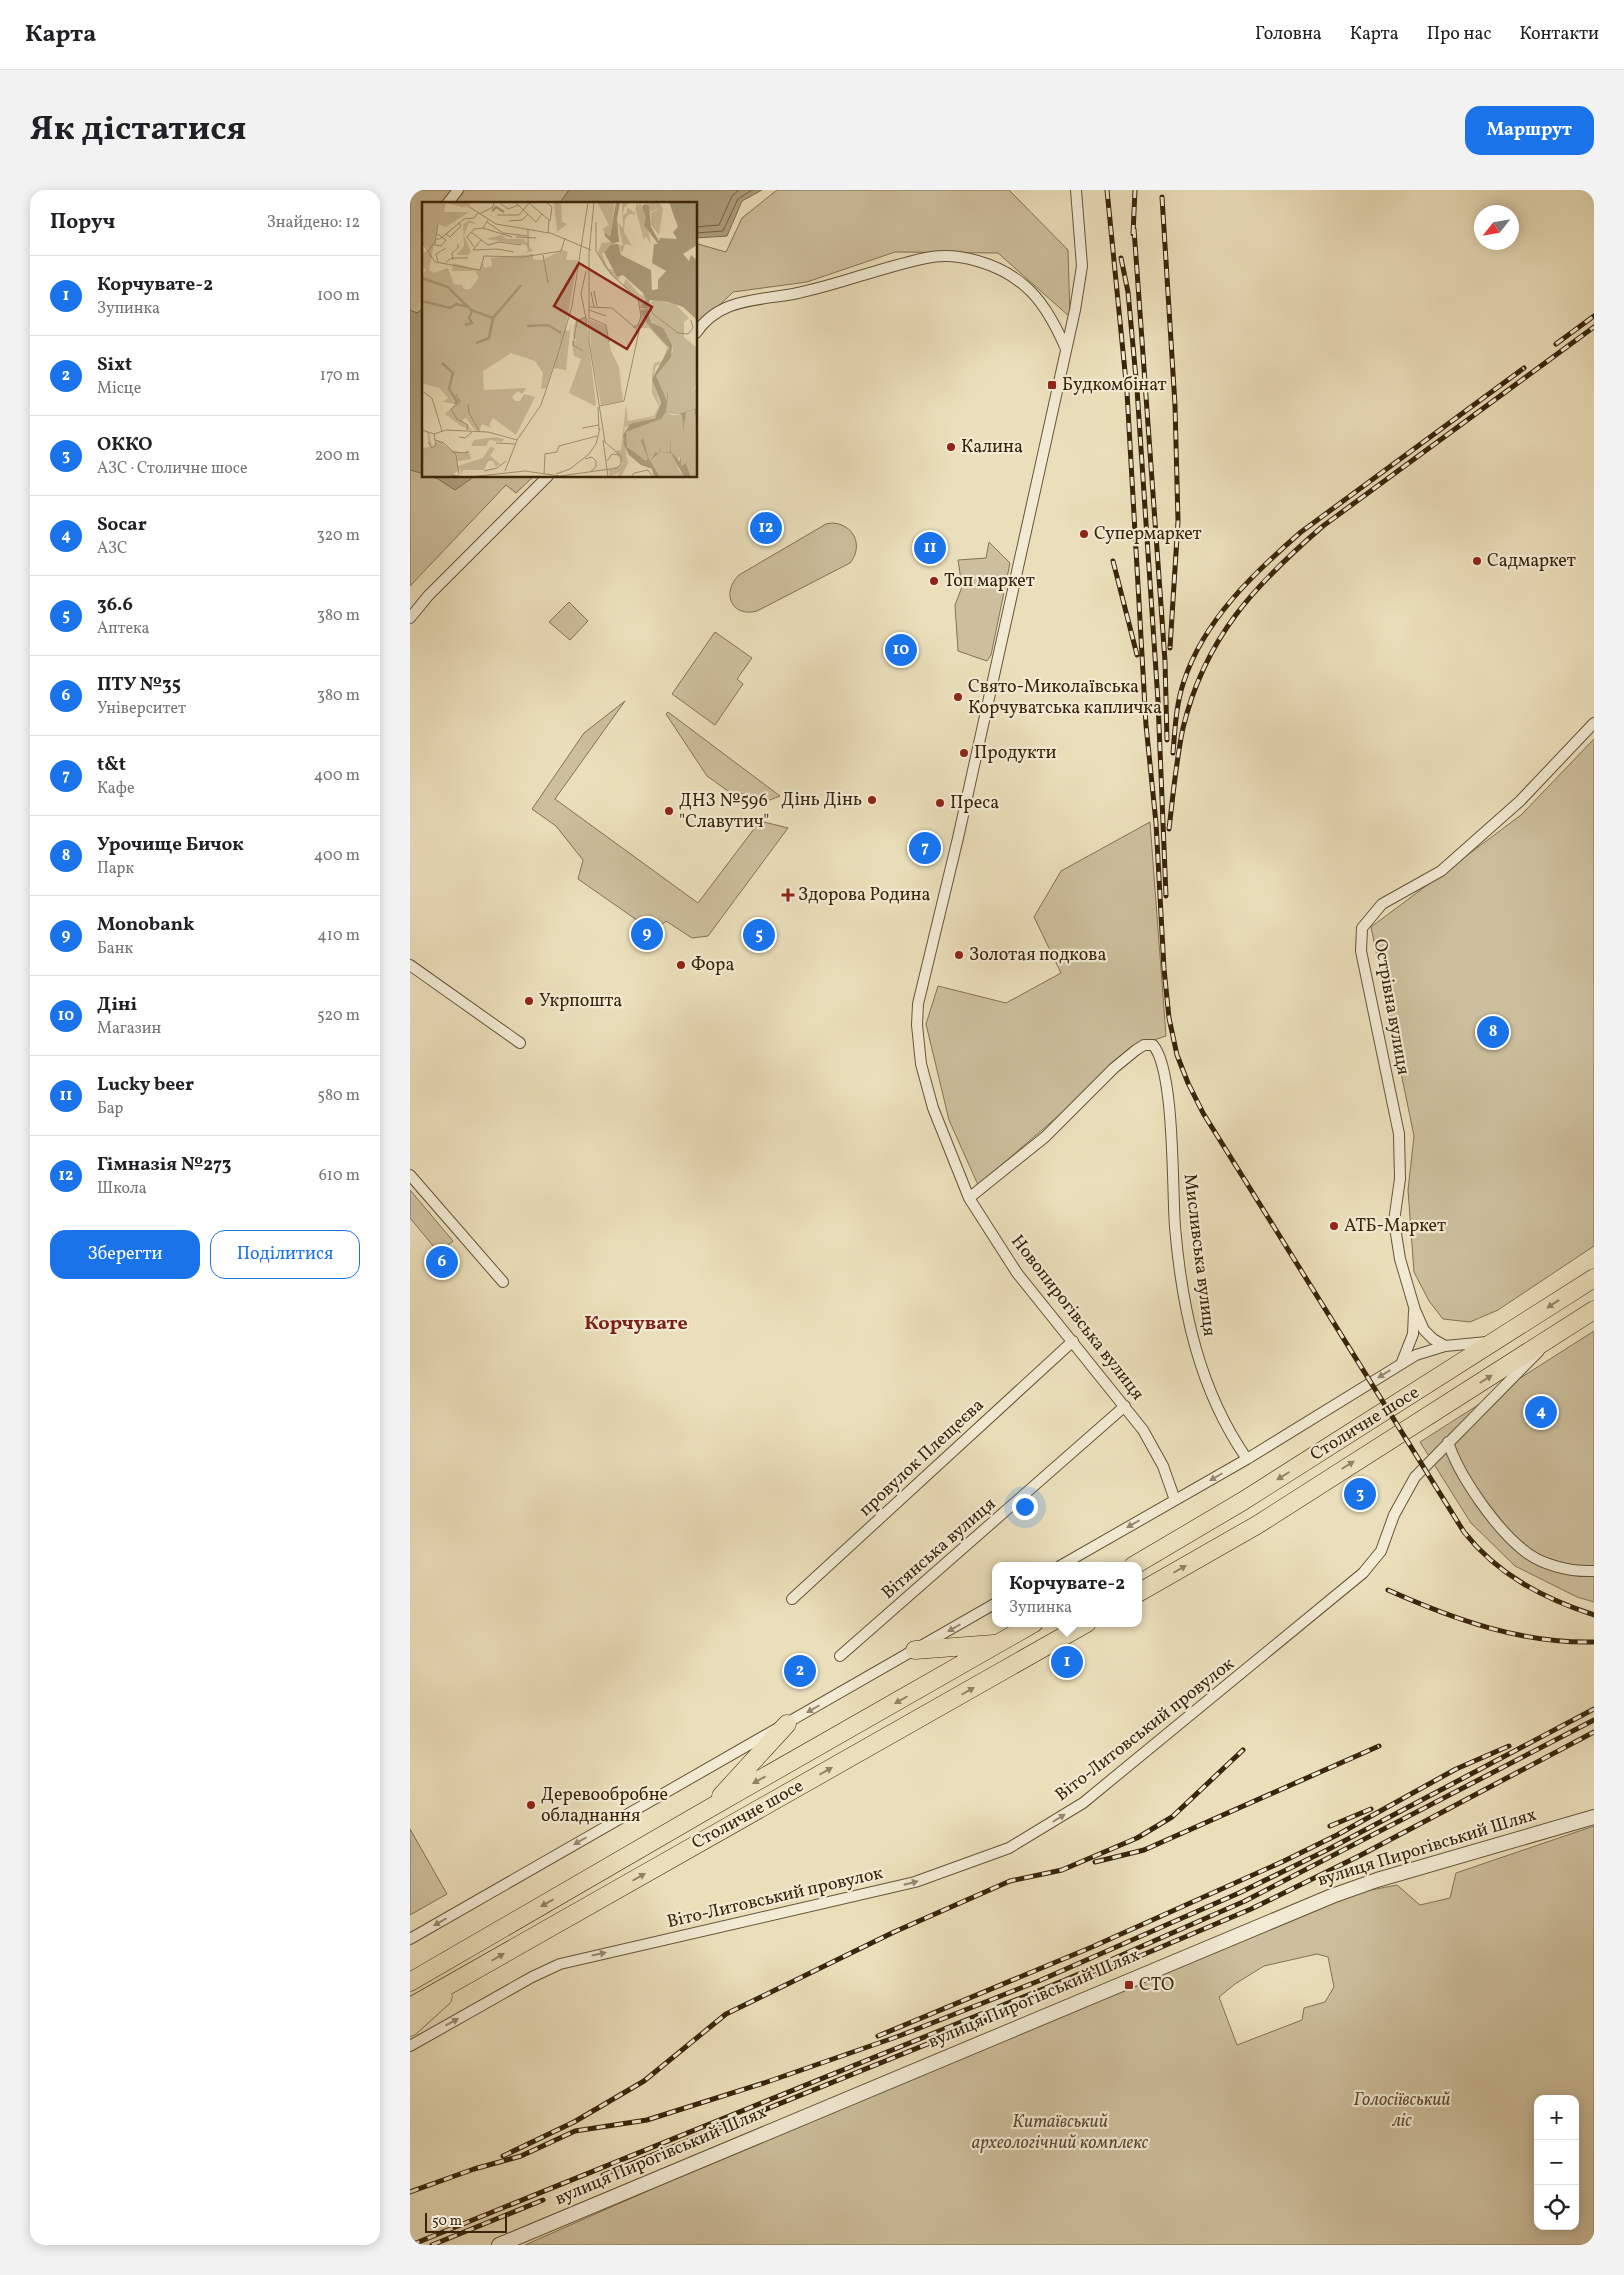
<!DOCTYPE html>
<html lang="uk">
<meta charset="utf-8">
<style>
:root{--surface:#fff;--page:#f2f2f2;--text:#202124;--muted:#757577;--line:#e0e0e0;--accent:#1a73e8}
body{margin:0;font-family:Vollkorn,serif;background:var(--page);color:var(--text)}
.controls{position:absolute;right:15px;bottom:15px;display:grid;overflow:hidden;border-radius:10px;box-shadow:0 2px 12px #0003}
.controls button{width:45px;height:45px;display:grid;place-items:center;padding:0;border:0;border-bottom:1px solid var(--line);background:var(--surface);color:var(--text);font:25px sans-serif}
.compass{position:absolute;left:1064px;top:15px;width:45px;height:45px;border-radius:50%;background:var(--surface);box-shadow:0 2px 12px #0003;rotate:239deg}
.scale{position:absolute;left:15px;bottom:12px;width:82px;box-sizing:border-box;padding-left:5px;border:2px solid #39250b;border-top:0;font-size:14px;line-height:18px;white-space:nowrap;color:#39250b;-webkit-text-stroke:4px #f2ead3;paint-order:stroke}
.you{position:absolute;left:614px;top:1316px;width:18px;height:18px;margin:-12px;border:4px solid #fff;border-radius:50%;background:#1a73e8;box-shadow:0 0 0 8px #1a73e833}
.badge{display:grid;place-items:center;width:32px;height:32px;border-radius:50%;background:var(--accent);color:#fff;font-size:16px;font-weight:700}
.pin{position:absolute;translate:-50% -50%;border:2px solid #fff;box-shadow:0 1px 5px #0006}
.popup{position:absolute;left:582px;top:1372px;width:150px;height:65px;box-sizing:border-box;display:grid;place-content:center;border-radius:10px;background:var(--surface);filter:drop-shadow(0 1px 4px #0005);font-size:16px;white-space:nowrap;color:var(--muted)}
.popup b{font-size:19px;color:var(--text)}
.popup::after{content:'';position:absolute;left:50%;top:100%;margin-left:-10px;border:10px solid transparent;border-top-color:var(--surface)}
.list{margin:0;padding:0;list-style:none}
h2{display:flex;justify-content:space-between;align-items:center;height:65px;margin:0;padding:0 20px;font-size:21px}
h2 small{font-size:16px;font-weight:400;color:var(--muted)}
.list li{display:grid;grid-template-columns:32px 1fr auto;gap:15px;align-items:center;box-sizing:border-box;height:80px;padding:0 20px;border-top:1px solid var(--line)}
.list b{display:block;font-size:19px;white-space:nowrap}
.list p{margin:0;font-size:16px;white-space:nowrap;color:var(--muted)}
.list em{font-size:16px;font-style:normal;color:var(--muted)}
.actions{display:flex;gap:10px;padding:15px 20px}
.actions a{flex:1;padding:11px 0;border:1px solid var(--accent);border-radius:15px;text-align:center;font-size:18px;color:var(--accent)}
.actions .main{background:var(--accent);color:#fff}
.icon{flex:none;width:28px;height:28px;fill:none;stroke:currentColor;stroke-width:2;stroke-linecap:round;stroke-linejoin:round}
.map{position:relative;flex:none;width:1184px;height:2055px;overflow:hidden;border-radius:15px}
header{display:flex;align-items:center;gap:30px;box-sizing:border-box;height:70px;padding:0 25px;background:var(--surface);border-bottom:1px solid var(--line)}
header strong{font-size:24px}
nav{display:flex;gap:28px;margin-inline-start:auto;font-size:18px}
.intro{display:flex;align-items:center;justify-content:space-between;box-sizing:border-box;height:120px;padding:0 30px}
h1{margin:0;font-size:35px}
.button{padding:12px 22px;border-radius:15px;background:var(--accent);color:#fff;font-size:18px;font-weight:700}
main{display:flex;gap:30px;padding:0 30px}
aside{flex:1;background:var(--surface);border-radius:15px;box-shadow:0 2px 12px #0003}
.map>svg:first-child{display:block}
.green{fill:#cdbf9d;stroke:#837254;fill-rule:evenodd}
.water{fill:#aea07f;stroke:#7f6f51}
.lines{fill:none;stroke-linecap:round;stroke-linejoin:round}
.shore{stroke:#746245;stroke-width:1}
.minor-casing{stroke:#665437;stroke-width:12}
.tertiary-casing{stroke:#665437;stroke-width:16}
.trunk-casing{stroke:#39250b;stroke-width:19}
.minor{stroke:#f2ead3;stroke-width:10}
.tertiary{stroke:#f2ead3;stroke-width:14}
.trunk{stroke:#ebdfbb;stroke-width:18}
.rail-casing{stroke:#39250b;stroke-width:5}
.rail{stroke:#f2ead3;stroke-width:3;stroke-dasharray:9;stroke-linecap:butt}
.oneway{fill:#928263}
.oneway2{fill:#96886f}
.poi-dot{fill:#8f2418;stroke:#f2ead3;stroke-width:2}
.labels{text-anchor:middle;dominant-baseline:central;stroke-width:4.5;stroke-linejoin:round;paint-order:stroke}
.poi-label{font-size:18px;fill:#39250b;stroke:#f2ead3;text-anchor:start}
.street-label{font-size:18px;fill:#39250b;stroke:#f2ead3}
.park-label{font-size:18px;font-style:italic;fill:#5e4c30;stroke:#f2ead3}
.quarter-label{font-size:20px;font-weight:bold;fill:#7a1f14;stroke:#f2ead3}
.inset-river{fill:none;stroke:#aea07f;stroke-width:2.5}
.inset-road{fill:none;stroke:#a49575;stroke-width:1}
.view{fill:#8f2418;fill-opacity:0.15;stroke:#8f2418;stroke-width:2.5}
.inset-edge{fill:none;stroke:#39250b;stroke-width:2.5}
</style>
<header>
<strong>Карта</strong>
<nav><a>Головна</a><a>Карта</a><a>Про нас</a><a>Контакти</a></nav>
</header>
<div class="intro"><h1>Як дістатися</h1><a class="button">Маршрут</a></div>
<main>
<aside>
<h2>Поруч<small>Знайдено: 12</small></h2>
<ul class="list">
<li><span class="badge">1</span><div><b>Корчувате-2</b><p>Зупинка</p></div><em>100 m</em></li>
<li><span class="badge">2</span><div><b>Sixt</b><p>Місце</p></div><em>170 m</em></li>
<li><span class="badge">3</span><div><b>ОККО</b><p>АЗС · Столичне шосе</p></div><em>200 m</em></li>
<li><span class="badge">4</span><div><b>Socar</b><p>АЗС</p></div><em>320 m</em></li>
<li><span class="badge">5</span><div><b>36.6</b><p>Аптека</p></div><em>380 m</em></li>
<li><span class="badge">6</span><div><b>ПТУ №35</b><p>Університет</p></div><em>380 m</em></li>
<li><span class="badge">7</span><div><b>t&amp;t</b><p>Кафе</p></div><em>400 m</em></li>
<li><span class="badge">8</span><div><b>Урочище Бичок</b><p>Парк</p></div><em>400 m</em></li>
<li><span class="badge">9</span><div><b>Monobank</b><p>Банк</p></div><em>410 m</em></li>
<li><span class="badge">10</span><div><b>Діні</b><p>Магазин</p></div><em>520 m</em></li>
<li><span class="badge">11</span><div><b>Lucky beer</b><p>Бар</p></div><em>580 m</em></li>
<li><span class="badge">12</span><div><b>Гімназія №273</b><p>Школа</p></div><em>610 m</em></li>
</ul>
<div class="actions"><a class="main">Зберегти</a><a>Поділитися</a></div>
</aside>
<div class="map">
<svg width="1184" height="2055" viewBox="0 0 1184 2055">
<rect width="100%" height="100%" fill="#ebdfbb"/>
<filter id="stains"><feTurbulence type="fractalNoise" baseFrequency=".004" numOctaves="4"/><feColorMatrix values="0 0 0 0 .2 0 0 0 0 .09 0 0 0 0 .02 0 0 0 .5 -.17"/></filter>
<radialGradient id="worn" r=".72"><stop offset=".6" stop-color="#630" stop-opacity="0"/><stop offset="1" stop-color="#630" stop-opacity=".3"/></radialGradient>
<path class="green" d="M0 0H159L149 14H14V118L7 123 0 120Z
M367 0H599L658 60 660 127 588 63 485 62 397 92 323 102 286 138V56L288 54 316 62 332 28Z
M14 159V286H124L106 303 96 295 0 396V178Z
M422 333C444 334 454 356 440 373L347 421C321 428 311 402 329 385L416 334Z
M579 352 600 373 581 465 577 471 548 461 545 415 552 397 548 370 576 368Z
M159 412 178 431 160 450 139 432Z
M305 442 342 468 327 489 333 494 305 535 262 504Z
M215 511 145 609 288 713 350 631 378 638 298 746 282 748 256 731 244 742 168 689 173 670 146 636 122 619 174 543Z
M258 522 370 606 360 610 318 601 297 586 256 524Z
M1184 549V1056L1088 1120 1060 1132 1033 1129 1019 1111 1004 1082 998 1000 1004 946 961 737 1111 625Z
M740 632 756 846 732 854 568 995 539 930 516 834 528 796 596 813 651 783 624 727 651 681Z
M0 1000 43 1051 29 1063 0 1028Z
M1184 1141V1412L1167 1407 1105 1376 1061 1333 1010 1252Z
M1184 1636V2055H115L687 1803 940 1704 987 1695 1010 1715 1040 1708 1046 1683ZM907 1764 918 1767 924 1797 915 1812 894 1818 892 1830 827 1855 809 1807 825 1794 854 1776ZM1128 1909H1165V2036H1128Z
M0 1639 37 1704 0 1725Z"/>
<path class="water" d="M159 0H352L332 11 317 46 286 48V14H149Z
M14 118V284L0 280V120L7 123Z
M20 286H65L45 300 28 289Z"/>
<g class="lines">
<path class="shore" d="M286 37 309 35 322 6 329 0
M286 43 313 41 328 9 342 0"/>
<g class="minor-casing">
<path id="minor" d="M666 0 672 76 665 120 548 648 508 814 507 835 511 874 523 918 559 1008 607 1083 733 1240 753 1276 765 1310
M37 14 48 0
M286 143C310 107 349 111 388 103 431 94 472 77 516 68 548 61 590 74 615 96 633 111 647 138 656 159
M0 428 18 406 138 286
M0 775 110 853
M0 985 93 1092
M559 1008 635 947 704 878 726 860 734 855H743C765 880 762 999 765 1037 772 1119 789 1200 837 1269
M1035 1156 1023 1149 1014 1140 1005 1120 990 1069 984 1031 990 989 989 944 951 761 952 738 972 714 1031 681 1110 611 1184 533
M992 1172 1003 1144 1004 1121
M1038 1252C1049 1286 1085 1337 1112 1359 1130 1375 1160 1382 1184 1381
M650 1376 837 1269 1006 1165 1035 1156 1077 1152
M382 1409 663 1151
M430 1466 715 1216
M0 1749 586 1413
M0 1856 122 1787 150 1774 505 1692 599 1658 673 1613 953 1383 971 1361 984 1325 1005 1287 1129 1161"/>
</g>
<g class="tertiary-casing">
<path id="tertiary" d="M89 2055 922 1706 967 1690 1184 1627"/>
</g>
<g class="trunk-casing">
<path id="trunk" d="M723 1376 833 1311 1184 1088
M728 1403 847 1335 1184 1120
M505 1460 584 1454
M311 1606 377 1534
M0 1792 300 1618 624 1433
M0 1817 677 1433
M0 1837 33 1807"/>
</g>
<use href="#minor" class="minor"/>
<use href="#tertiary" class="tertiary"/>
<use href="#trunk" class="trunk"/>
<g class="rail-casing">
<path id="rail" d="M697 0 717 202 736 535 746 633 754 779 759 828 767 865 778 893 793 923 1054 1342C1088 1385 1133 1408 1184 1425
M752 7 765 215 768 331 760 458
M724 39 755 471 757 550
M723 44 725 0
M711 68 718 102 727 199 748 511 756 706
M1146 154 1184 126
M703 371 727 465
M763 563C765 539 766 514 774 491 794 430 844 383 891 342L1114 178
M759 639C763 606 766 571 773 538 795 447 845 395 913 336L1184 137
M978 1400C1043 1429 1112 1454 1184 1452
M920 1636 961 1619
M685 1672 734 1660 969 1556
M678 1788 841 1719 951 1665 1184 1542
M468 1846 682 1757 874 1671 927 1645 1046 1579 1099 1556
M93 1966 164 1932 234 1891 316 1824 484 1742 600 1691 652 1680 727 1648 762 1627 833 1560
M193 1985 599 1821
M0 2002 64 1979 111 1966 165 1941 237 1930 354 1893 489 1846 631 1790 829 1703 917 1660 1184 1519
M1 2055 655 1790 835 1711 1184 1530
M22 2055 133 2010"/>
</g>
<use href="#rail" class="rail"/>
</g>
<defs><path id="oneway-solid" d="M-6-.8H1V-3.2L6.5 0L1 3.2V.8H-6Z" transform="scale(1.25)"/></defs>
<g class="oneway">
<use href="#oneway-solid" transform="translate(1143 1114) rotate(146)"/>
<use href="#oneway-solid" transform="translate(1076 1189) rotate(-32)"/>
<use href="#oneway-solid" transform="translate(938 1275) rotate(-32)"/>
<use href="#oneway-solid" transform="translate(873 1286) rotate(148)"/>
<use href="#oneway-solid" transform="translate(770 1379) rotate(-30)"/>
<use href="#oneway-solid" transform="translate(558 1501) rotate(-30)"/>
<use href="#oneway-solid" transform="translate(491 1510) rotate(150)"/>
<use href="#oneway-solid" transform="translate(416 1581) rotate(-29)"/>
<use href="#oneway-solid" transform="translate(349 1590) rotate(151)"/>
<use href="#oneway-solid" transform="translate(229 1687) rotate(-30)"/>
<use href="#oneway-solid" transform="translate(137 1713) rotate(150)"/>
<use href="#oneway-solid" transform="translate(88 1767) rotate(-30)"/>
</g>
<g class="oneway2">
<use href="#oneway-solid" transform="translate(974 1184) rotate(148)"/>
<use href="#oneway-solid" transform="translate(806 1287) rotate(150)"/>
<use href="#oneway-solid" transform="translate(723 1334) rotate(150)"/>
<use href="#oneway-solid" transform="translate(544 1438) rotate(150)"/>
<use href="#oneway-solid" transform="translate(403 1519) rotate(150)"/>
<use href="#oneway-solid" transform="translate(649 1628) rotate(-32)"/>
<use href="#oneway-solid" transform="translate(170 1651) rotate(150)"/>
<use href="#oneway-solid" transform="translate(501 1693) rotate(-14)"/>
<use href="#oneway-solid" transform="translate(30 1732) rotate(150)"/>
<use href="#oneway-solid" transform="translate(189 1764) rotate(-12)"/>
<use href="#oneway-solid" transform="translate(42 1832) rotate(-29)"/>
</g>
<g class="poi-dot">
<rect x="637" y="190" width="10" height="10" rx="2.5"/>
<circle cx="541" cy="257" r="5"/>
<circle cx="674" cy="344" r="5"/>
<circle cx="1067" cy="371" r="5"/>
<circle cx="524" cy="391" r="5"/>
<circle cx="548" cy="507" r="5"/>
<circle cx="554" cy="563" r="5"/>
<circle cx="462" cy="610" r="5"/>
<circle cx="530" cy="613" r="5"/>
<circle cx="259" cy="621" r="5"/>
<path d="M375.5 697.5h5v5h5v5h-5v5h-5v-5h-5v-5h5z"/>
<circle cx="549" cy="765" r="5"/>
<circle cx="271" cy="775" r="5"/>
<circle cx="119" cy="811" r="5"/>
<circle cx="924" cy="1036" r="5"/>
<circle cx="121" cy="1615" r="5"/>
<rect x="714" y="1790" width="10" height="10" rx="2.5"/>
</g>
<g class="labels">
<g class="poi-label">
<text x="652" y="195">Будкомбінат</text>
<text x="551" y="257">Калина</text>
<text x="684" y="344">Супермаркет</text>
<text x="1077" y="371">Садмаркет</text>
<text x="534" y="391">Топ маркет</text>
<text x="558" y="497">Свято-Миколаївська<tspan x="558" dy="21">Корчуватська капличка</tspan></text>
<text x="564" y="563">Продукти</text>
<text x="452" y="610" text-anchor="end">Дінь Дінь</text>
<text x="269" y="611">ДНЗ №596<tspan x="269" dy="21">"Славутич"</tspan></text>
<text x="540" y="613">Преса</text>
<text x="388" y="705">Здорова Родина</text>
<text x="559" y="765">Золотая подкова</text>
<text x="281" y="775">Фора</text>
<text x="129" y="811">Укрпошта</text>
<text x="934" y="1036">АТБ-Маркет</text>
<text x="131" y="1605">Деревообробне<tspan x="131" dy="21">обладнання</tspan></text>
<text x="729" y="1795">СТО</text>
</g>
<g class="street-label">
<text transform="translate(981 817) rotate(80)">Острівна вулиця</text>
<text transform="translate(789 1065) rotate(83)">Мисливська вулиця</text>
<text transform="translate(667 1128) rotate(52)">Новопирогівська вулиця</text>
<text transform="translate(955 1234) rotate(-32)">Столичне шосе</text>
<text transform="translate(512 1268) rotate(-43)">провулок Плещеєва</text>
<text transform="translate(529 1359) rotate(-41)">Вітянська вулиця</text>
<text transform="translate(735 1540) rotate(-38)">Віто-Литовський провулок</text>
<text transform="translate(338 1625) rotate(-29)">Столичне шосе</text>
<text transform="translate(1017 1658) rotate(-17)">вулиця Пирогівський Шлях</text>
<text transform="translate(365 1708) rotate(-13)">Віто-Литовський провулок</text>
<text transform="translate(624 1809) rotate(-23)">вулиця Пирогівський Шлях</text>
<text transform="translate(251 1966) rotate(-23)">вулиця Пирогівський Шлях</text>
</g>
<g class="park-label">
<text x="992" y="1910">Голосіївський<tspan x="992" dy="21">ліс</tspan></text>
<text x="650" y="1932">Китаївський<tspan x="650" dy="21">археологічний комплекс</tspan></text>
</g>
<g class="quarter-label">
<text x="226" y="1134">Корчувате</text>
</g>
</g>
<g transform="translate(12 12)">
<rect width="275" height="275" fill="#ebdfbb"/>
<path d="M0 0H48L47 4 40 5 24 1 22 10H47L24 25 16 22 7 68 12 71 26 66 32 82 40 83 42 87H48L57 76 53 69H30L31 61 58 68 61 60 62 66 70 64 69 56 111 52V57L120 58 140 48 146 50 144 58H156L143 128 147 129 149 121 144 168 131 166 124 186 119 187 121 171 113 159 89 151 61 169 62 188 102 186 104 187 100 192 96 189 90 195 93 199H98L102 192 113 195 94 233 71 216 67 223 70 226 60 222 57 229 53 228 44 216 40 218 51 229 39 224 23 212 33 202 21 200 26 196 17 186 0 181V74L4 67 0 65V51L7 48 0 39ZM132 0 139 1 140 20 145 22 135 30ZM175 0H193L188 36 180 27 187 23ZM200 0H208L202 6 201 13 205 11V5L214 12H207L203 17 202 30 210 44 203 42 200 51 196 43V47H184L180 52 186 67 194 68 198 77 194 78 182 64 176 50 180 41 189 40V36H196V40L191 41 201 44 196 21 201 26ZM216 0H218L223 13 229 43 224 34 222 38 214 9V1L218 4ZM223 0H237L241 7 237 33 229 23V11L238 6 228 10ZM47 18 55 22 47 21 42 33 49 50 46 53H34L42 44 41 22ZM79 33 85 37H102L111 49 98 52 106 49 104 43 64 37ZM204 77 217 92 226 95 224 100 226 103 231 98 253 102 267 116 262 120V135L275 146V181L270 191 275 184V206L269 209H273L275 219V275H269L264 261 259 264 258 255 255 257 256 267 262 275H238L227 257H218L204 243V230L238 217 244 210 251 213H260V225L263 210 268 209 257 212 244 209V195L240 193 234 174 251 149 250 143 241 127 229 119 226 107 220 110 223 119 240 136 246 146 243 157 241 160 234 164 231 176 238 203 233 215 203 225 201 235 206 261 199 275H195L197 270 188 275 187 268 201 262 193 249 199 248 204 202 206 219 232 214 237 204 230 192V173L232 161 241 159 245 145 227 126H212L218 121V108L221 106 218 105 216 96 201 83ZM164 115 174 203 173 204 147 191 159 157 152 154 150 142V139H155L151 134 152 123 155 117ZM168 118 184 124 189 149 197 165 201 199 179 203 169 149ZM0 228 7 231 10 245 16 238 29 248 48 252 49 257 36 259V264L61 256 68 245 73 246 68 254 78 262 74 265 71 259H66L62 268H41L40 272 38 267 28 275H0V246L8 245 5 231ZM74 235 82 237 80 240 67 238 64 244H49L52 238Z" fill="#cdbf9d"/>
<path d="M194 0H198L195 17 197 40 190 41 183 34 182 30 188 35ZM247 0H275V43L261 52 267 59 269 53 275 58V118L261 105 246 100 228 98 226 105 219 104 224 98 221 91 201 73 195 75 182 50 189 43 196 42 199 53 229 68 230 88 236 87V78L244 69 230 61 232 42H236L222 23 224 16 220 5 222 2 227 4 229 25 237 39 238 36 255 37 251 30 256 25ZM226 107 229 120 241 126 250 143 249 155 234 174 245 199V187L246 194 244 209 257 212 275 206V219L272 208 264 210 261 229 260 213 244 210 239 217 204 230 205 245 223 258 226 257 219 239 221 236 226 255 238 275H232L230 267 219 263 207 253 202 243 201 233 208 222 233 216 239 201 230 177 247 146 223 119 219 109ZM249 234V250L256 257 257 260 259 255V264L264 261 269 275H262L249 251 238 250 229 258 234 249V251L238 250 237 244 239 250H248Z" fill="#aea07f"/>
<path class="inset-river" d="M70 9 74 5 82 10M0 76 26 85 49 108 71 116 99 83M0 99 28 106 34 102 47 105M43 123 50 121 47 116 50 109M105 124 126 123 139 131M54 141 67 136 71 116M20 161 31 171 27 187 35 199 33 202"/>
<path class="inset-road" d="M93 0 114 20 120 12M106 0 127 18 126 30 169 48M124 0 130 5 128 19M79 2 86 7 97 3M46 4 74 22 127 31M57 12 71 5 72 0M75 13H97L108 0M87 19 100 18 106 12M65 20 81 31 105 34M174 20V49L189 72 216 97 219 114 216 123 211 125M61 26 90 35M49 30 66 43 77 40 99 43M24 32 28 35 39 24 37 21M94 35 114 36M14 37H18L42 17 52 16 56 11M59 38 51 48 75 47 92 50M13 39V43L19 44 24 38 14 31M0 40 13 60 58 68 62 54 101 55 139 49 143 36M106 44V28M52 45 45 35 52 27 61 26 66 18M6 49 13 40 16 22M121 53 126 81M31 58 30 51 36 46V42M16 60 14 52 24 46M24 60 30 56H46M164 69 159 92 165 121M172 89 175 104M169 90 172 105M167 105 190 106 217 129 202 199 178 204M217 105 229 106 231 112 256 131 266 132M167 108 184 114M168 116 184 123 187 140M266 132 271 126 269 118M161 149 151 143 155 119 164 115M0 189 10 196 20 229M34 192 38 200 29 207 35 217 46 223 45 228M46 202 47 211 58 230M176 205 177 228M160 226 177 223M0 228 12 232 24 228 66 230 95 238M12 232 13 238 22 241 34 253 37 272M37 235 43 236 50 230M181 238 186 275M6 240 10 246 14 243 13 238M74 241 93 242M31 250 44 251 47 250H43M163 257 170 255 174 259V265L169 269M185 259 190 252 197 253M62 269 75 266 84 259M83 269 95 238 119 203 136 152 150 104 166 0M122 272 123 252 135 250 137 244 175 234M134 272 148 267 167 252 174 242 178 226M29 273 44 275M48 275 103 269 138 274 195 266 199 262V254L183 240 167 139V51L172 0M209 275 212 271 226 268 231 275"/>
<path class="view" d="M157 61 230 105 205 147 132 104Z"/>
<rect width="275" height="275" class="inset-edge"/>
</g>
<rect width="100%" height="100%" filter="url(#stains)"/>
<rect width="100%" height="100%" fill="url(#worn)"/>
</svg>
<div class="controls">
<button>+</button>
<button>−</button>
<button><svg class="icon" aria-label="locate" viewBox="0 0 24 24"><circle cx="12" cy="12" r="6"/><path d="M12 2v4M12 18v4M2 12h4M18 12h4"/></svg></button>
</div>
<svg class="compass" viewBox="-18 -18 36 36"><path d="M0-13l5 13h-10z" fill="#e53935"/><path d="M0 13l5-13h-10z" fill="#757577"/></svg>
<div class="scale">50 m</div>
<div class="you"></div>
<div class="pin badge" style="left:657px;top:1472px">1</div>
<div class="popup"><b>Корчувате-2</b>Зупинка</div>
<div class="pin badge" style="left:390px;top:1481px">2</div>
<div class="pin badge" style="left:950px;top:1304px">3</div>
<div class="pin badge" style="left:1131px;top:1222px">4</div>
<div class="pin badge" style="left:349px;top:745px">5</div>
<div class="pin badge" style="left:32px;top:1072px">6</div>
<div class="pin badge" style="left:515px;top:658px">7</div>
<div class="pin badge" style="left:1083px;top:842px">8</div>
<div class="pin badge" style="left:237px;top:744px">9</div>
<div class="pin badge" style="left:491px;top:460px">10</div>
<div class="pin badge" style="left:520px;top:358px">11</div>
<div class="pin badge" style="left:356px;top:338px">12</div>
</div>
</main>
